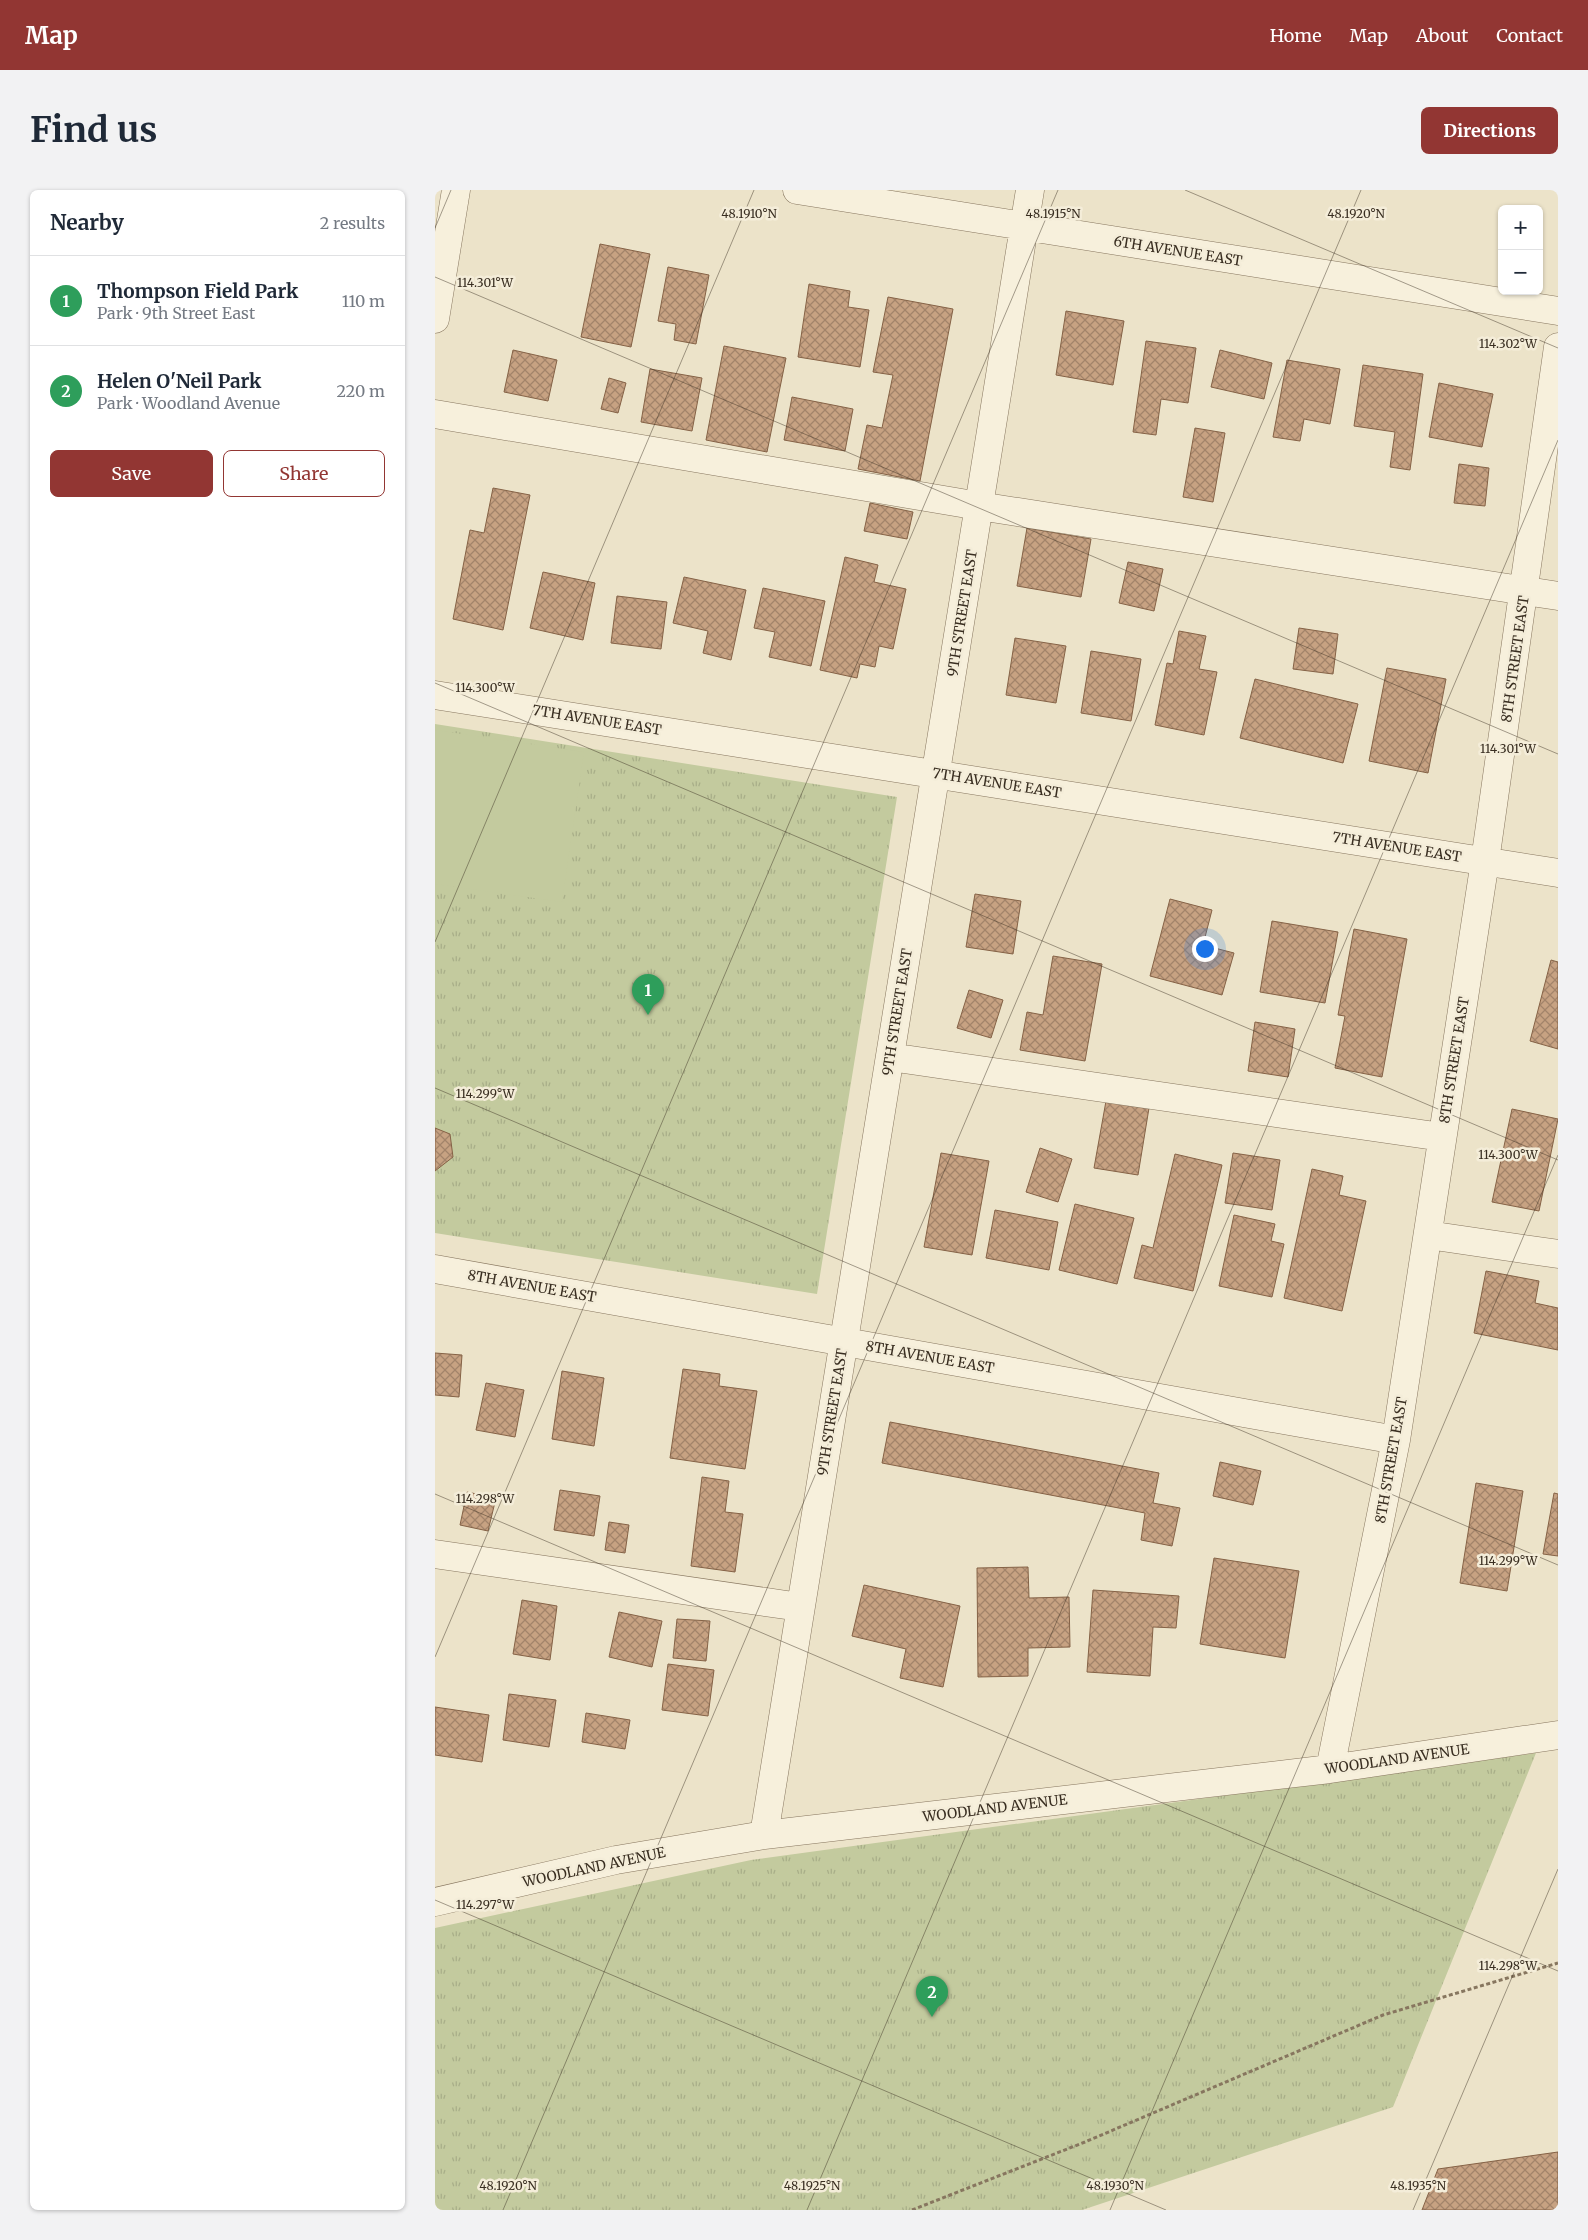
<!DOCTYPE html>
<meta charset="utf-8">
<style>
:root{--surface:#fff;--page:#f2f2f3;--text:#1f2937;--muted:#747a83;--line:#e0e1e3;--accent:#923633}
body{margin:0;font-family:Merriweather,serif;background:var(--page);color:var(--text)}
.controls{position:absolute;right:15px;top:15px;display:grid;overflow:hidden;border-radius:8px;box-shadow:0 1px 4px #0004}
.controls button{width:45px;height:45px;display:grid;place-items:center;padding:0;border:0;border-bottom:1px solid var(--line);background:var(--surface);color:var(--text);font:25px sans-serif}
.you{position:absolute;left:769px;top:758px;width:18px;height:18px;margin:-12px;border:4px solid #fff;border-radius:50%;background:#1a73e8;box-shadow:0 0 0 8px #1a73e833}
.badge{display:grid;place-items:center;width:32px;height:32px;border-radius:50%;background:var(--accent);color:#fff;font-size:16px;font-weight:700}
.pin{position:absolute;translate:-50% -41px;filter:drop-shadow(0 1px 2px #0008)}
.pin::after{content:'';position:absolute;top:26px;width:18px;height:15px;background:inherit;clip-path:polygon(0 0,100% 0,50% 100%)}
.list{margin:0;padding:0;list-style:none}
h2{display:flex;justify-content:space-between;align-items:center;height:65px;margin:0;padding:0 20px;font-size:21px}
h2 small{font-size:16px;font-weight:400;color:var(--muted)}
.list li{display:grid;grid-template-columns:32px 1fr auto;gap:15px;align-items:center;box-sizing:border-box;height:90px;padding:0 20px;border-top:1px solid var(--line)}
.list b{display:block;font-size:19px;white-space:nowrap}
.list p{margin:0;font-size:16px;white-space:nowrap;color:var(--muted)}
.list em{font-size:16px;font-style:normal;color:var(--muted)}
.actions{display:flex;gap:10px;padding:15px 20px}
.actions a{flex:1;padding:11px 0;border:1px solid var(--accent);border-radius:8px;text-align:center;font-size:18px;color:var(--accent)}
.actions .main{background:var(--accent);color:#fff}
.map{position:relative;flex:none;width:1123px;height:2020px;overflow:hidden;border-radius:8px}
header{display:flex;align-items:center;gap:30px;box-sizing:border-box;height:70px;padding:0 25px;background:var(--accent);color:#fff}
header strong{font-size:24px}
nav{display:flex;gap:28px;margin-inline-start:auto;font-size:18px}
.intro{display:flex;align-items:center;justify-content:space-between;box-sizing:border-box;height:120px;padding:0 30px}
h1{margin:0;font-size:35px}
.button{padding:12px 22px;border-radius:8px;background:var(--accent);color:#fff;font-size:18px;font-weight:700}
main{display:flex;gap:30px;padding:0 30px}
aside{flex:1;background:var(--surface);border-radius:8px;box-shadow:0 1px 4px #0004}
.map>svg:first-child{display:block}
.grass{fill:url(#grass-tufts)}
.pitch{fill:#c3ca9e}
.building{fill:url(#building-cross-hatch);stroke:#856246}
.lines{fill:none;stroke-linecap:round;stroke-linejoin:round}
.minor-casing{stroke:#87765f;stroke-width:29}
.path{stroke:#87765f;stroke-width:3;stroke-dasharray:4 2.5;stroke-linecap:butt}
.minor{stroke:#f7f0dc;stroke-width:28}
.ticks{fill:none;stroke:#392e21;stroke-width:1;stroke-opacity:0.45}
.labels{text-anchor:middle;dominant-baseline:central;stroke-width:5;stroke-linejoin:round;paint-order:stroke}
.street-label{font-size:14px;fill:#392e21;stroke:#f4edd9}
.ticks-label{font-size:12px;text-anchor:middle;fill:#392e21;stroke:#f4edd9;stroke-width:5;stroke-linejoin:round;paint-order:stroke}
</style>
<header>
<strong>Map</strong>
<nav><a>Home</a><a>Map</a><a>About</a><a>Contact</a></nav>
</header>
<div class="intro"><h1>Find us</h1><a class="button">Directions</a></div>
<main>
<aside>
<h2>Nearby<small>2 results</small></h2>
<ul class="list">
<li><span class="badge" style="background:#2e9e5b">1</span><div><b>Thompson Field Park</b><p>Park · 9th Street East</p></div><em>110 m</em></li>
<li><span class="badge" style="background:#2e9e5b">2</span><div><b>Helen O'Neil Park</b><p>Park · Woodland Avenue</p></div><em>220 m</em></li>
</ul>
<div class="actions"><a class="main">Save</a><a>Share</a></div>
</aside>
<div class="map">
<svg width="1123" height="2020" viewBox="0 0 1123 2020">
<defs>
<pattern id="grass-tufts" width="24" height="20" patternUnits="userSpaceOnUse" patternTransform="scale(1.25)"><rect width="24" height="20" fill="#c3ca9e"/><path d="M3 7l-1-3M5 7V3M7 7l1-3M15 17l-1-3M17 17v-4M19 17l1-3" fill="none" stroke="#a8ae88"/></pattern>
<pattern id="building-cross-hatch" width="8" height="8" patternUnits="userSpaceOnUse" patternTransform="scale(1.25)"><rect width="8" height="8" fill="#c7a282"/><path d="M0 0l8 8M0 8l8-8" fill="none" stroke="#a3846a"/></pattern>
</defs>
<rect width="100%" height="100%" fill="#ece3c9"/>
<path class="grass" d="M0 534 462 607 382 1104 0 1043Z
M1101 1563 958 1917 647 2020H0V1738L316 1670Z"/>
<path class="pitch" d="M0 540 149 562 127 712 0 694Z"/>
<path class="building" d="M165 54 215 64 196 157 146 147Z
M233 77 274 85 261 154 239 150 241 134 223 131Z
M374 94 415 101 413 117 434 120 425 177 363 167Z
M453 107 518 119 485 291 423 279 432 235 447 238 458 185 438 182Z
M631 121 689 131 678 195 621 185Z
M711 151 761 158 753 213 726 209 721 245 698 242Z
M289 156 351 168 332 262 271 250Z
M78 160 122 170 113 211 69 202Z
M785 160 837 173 829 209 776 197Z
M852 170 905 179 895 234 869 229 865 251 838 247Z
M928 175 988 184 975 280 955 277 960 242 919 236Z
M215 179 267 188 257 241 206 232Z
M174 188 191 193 183 223 166 219Z
M1004 193 1058 204 1047 257 994 247Z
M357 207 418 219 410 261 349 250Z
M760 238 790 243 778 312 748 307Z
M1024 274 1054 278 1050 316 1019 313Z
M58 298 95 305 68 440 18 429 35 340 49 343Z
M435 313 478 322 472 349 429 341Z
M592 338 656 349 646 407 582 396Z
M410 367 443 375 439 392 471 399 458 459 444 456 440 477 425 474 422 488 385 480Z
M693 372 728 379 719 421 684 413Z
M108 382 160 393 148 450 95 438Z
M249 387 311 400 296 470 268 463 273 441 238 433Z
M328 398 390 411 376 476 334 467 340 442 319 438Z
M182 406 232 412 226 459 176 453Z
M864 438 903 444 898 484 858 479Z
M744 441 771 446 764 479 782 482 769 545 720 535 732 473 738 474Z
M580 448 631 456 621 513 571 505Z
M656 461 706 469 696 531 646 523Z
M952 478 1011 489 993 583 934 571Z
M820 489 923 514 908 573 805 548Z
M540 704 586 711 578 764 531 757Z
M735 709 777 720 768 755 799 763 787 805 715 786Z
M837 731 903 742 890 813 825 802Z
M919 739 972 749 947 887 900 878 910 826 903 825Z
M618 766 667 774 650 871 585 860 592 822 608 825Z
M1116 770 1123 772V859L1095 851Z
M534 800 568 810 556 848 522 838Z
M820 832 860 839 853 887 813 881Z
M671 911 714 918 703 985 659 978Z
M1077 919 1123 929 1104 1021 1057 1012Z
M0 938 15 944 18 967 0 981Z
M605 958 637 969 623 1012 591 1002Z
M506 963 554 971 537 1065 489 1057Z
M798 963 845 970 837 1020 790 1013Z
M740 964 787 975 758 1101 699 1088 707 1055 718 1058Z
M877 979 908 986 904 1005 931 1011 907 1121 849 1108Z
M640 1014 699 1028 682 1094 624 1080Z
M560 1020 623 1032 614 1080 551 1068Z
M799 1025 840 1034 836 1051 849 1054 837 1107 784 1096Z
M1051 1081 1104 1091 1100 1113 1123 1118V1160L1039 1143Z
M0 1163 27 1165 24 1207 0 1205Z
M248 1179 285 1184 284 1196 322 1201 310 1279 235 1268Z
M127 1181 169 1188 159 1256 117 1249Z
M51 1193 89 1200 80 1247 41 1240Z
M455 1232 724 1283 718 1313 745 1318 737 1356 706 1350 710 1323 447 1273Z
M785 1272 826 1281 818 1315 778 1306Z
M267 1287 294 1291 290 1322 308 1324 300 1382 256 1376Z
M1041 1293 1088 1301 1072 1401 1025 1393Z
M125 1300 165 1306 159 1346 119 1340Z
M32 1302 61 1308 53 1341 25 1335Z
M1119 1303 1123 1304V1366L1108 1364Z
M174 1332 194 1335 190 1363 170 1360Z
M779 1368 864 1381 850 1468 765 1454Z
M593 1377 594 1408 634 1407 635 1457 593 1458V1486L543 1487 542 1378Z
M429 1395 525 1416 508 1497 465 1488 471 1459 417 1446Z
M658 1400 744 1406 741 1438 718 1437 715 1486 652 1482Z
M87 1410 122 1416 115 1470 78 1464Z
M184 1422 227 1431 217 1477 174 1467Z
M242 1429 275 1431 271 1471 238 1468Z
M233 1474 279 1480 273 1526 227 1520Z
M74 1504 121 1510 114 1557 68 1550Z
M0 1517 54 1525 47 1572 0 1565Z
M151 1523 195 1530 190 1559 147 1552Z
M1123 1962V2020H987L1003 1979Z"/>
<g class="lines">
<g class="minor-casing">
<path id="minor" d="M362 0 1123 121
M0 129 21 0
M0 224 544 316 1123 406
M0 505 1123 683
M455 867 1007 947
M993 1045 1123 1064
M0 1079 961 1250
M0 1364 365 1417
M895 1579 961 1250 1050 671 1123 157
M329 1645 595 0
M0 1712 181 1670 329 1645 895 1579 1123 1545"/>
</g>
<path class="path" d="M477 2020 650 1952 948 1825 1123 1773"/>
<use href="#minor" class="minor"/>
</g>
<path class="ticks" d="M750 0 1123 158M0 38 16 0M0 87 1123 564M0 493 1123 970M0 752 319 0M0 898 1123 1375M0 1304 1123 1781M0 1467 623 0M0 1710 731 2020M68 2020 926 0M372 2020 1123 250M675 2020 1123 965M978 2020 1123 1679"/>
<g class="labels">
<g class="street-label">
<text transform="translate(743 61) rotate(9)">6TH AVENUE EAST</text>
<text transform="translate(527 423) rotate(-81)">9TH STREET EAST</text>
<text transform="translate(1080 469) rotate(-82)">8TH STREET EAST</text>
<text transform="translate(162 530) rotate(9)">7TH AVENUE EAST</text>
<text transform="translate(562 593) rotate(9)">7TH AVENUE EAST</text>
<text transform="translate(962 657) rotate(9)">7TH AVENUE EAST</text>
<text transform="translate(462 822) rotate(-81)">9TH STREET EAST</text>
<text transform="translate(1019 870) rotate(-81)">8TH STREET EAST</text>
<text transform="translate(97 1096) rotate(10)">8TH AVENUE EAST</text>
<text transform="translate(495 1167) rotate(10)">8TH AVENUE EAST</text>
<text transform="translate(397 1222) rotate(-81)">9TH STREET EAST</text>
<text transform="translate(956 1270) rotate(-80)">8TH STREET EAST</text>
<text transform="translate(962 1569) rotate(-8)">WOODLAND AVENUE</text>
<text transform="translate(560 1618) rotate(-7)">WOODLAND AVENUE</text>
<text transform="translate(159 1677) rotate(-12)">WOODLAND AVENUE</text>
</g>
</g>
<g class="ticks-label">
<text x="314" y="28">48.1910°N</text>
<text x="618" y="28">48.1915°N</text>
<text x="921" y="28">48.1920°N</text>
<text x="50" y="97">114.301°W</text>
<text x="1073" y="158">114.302°W</text>
<text x="50" y="502">114.300°W</text>
<text x="1073" y="563">114.301°W</text>
<text x="50" y="908">114.299°W</text>
<text x="1073" y="969">114.300°W</text>
<text x="50" y="1313">114.298°W</text>
<text x="1073" y="1375">114.299°W</text>
<text x="50" y="1719">114.297°W</text>
<text x="1073" y="1780">114.298°W</text>
<text x="73" y="2000">48.1920°N</text>
<text x="377" y="2000">48.1925°N</text>
<text x="680" y="2000">48.1930°N</text>
<text x="983" y="2000">48.1935°N</text>
</g>
</svg>
<div class="controls">
<button>+</button>
<button>−</button>
</div>
<div class="you"></div>
<div class="pin badge" style="left:213px;top:825px;background:#2e9e5b">1</div>
<div class="pin badge" style="left:497px;top:1827px;background:#2e9e5b">2</div>
</div>
</main>
